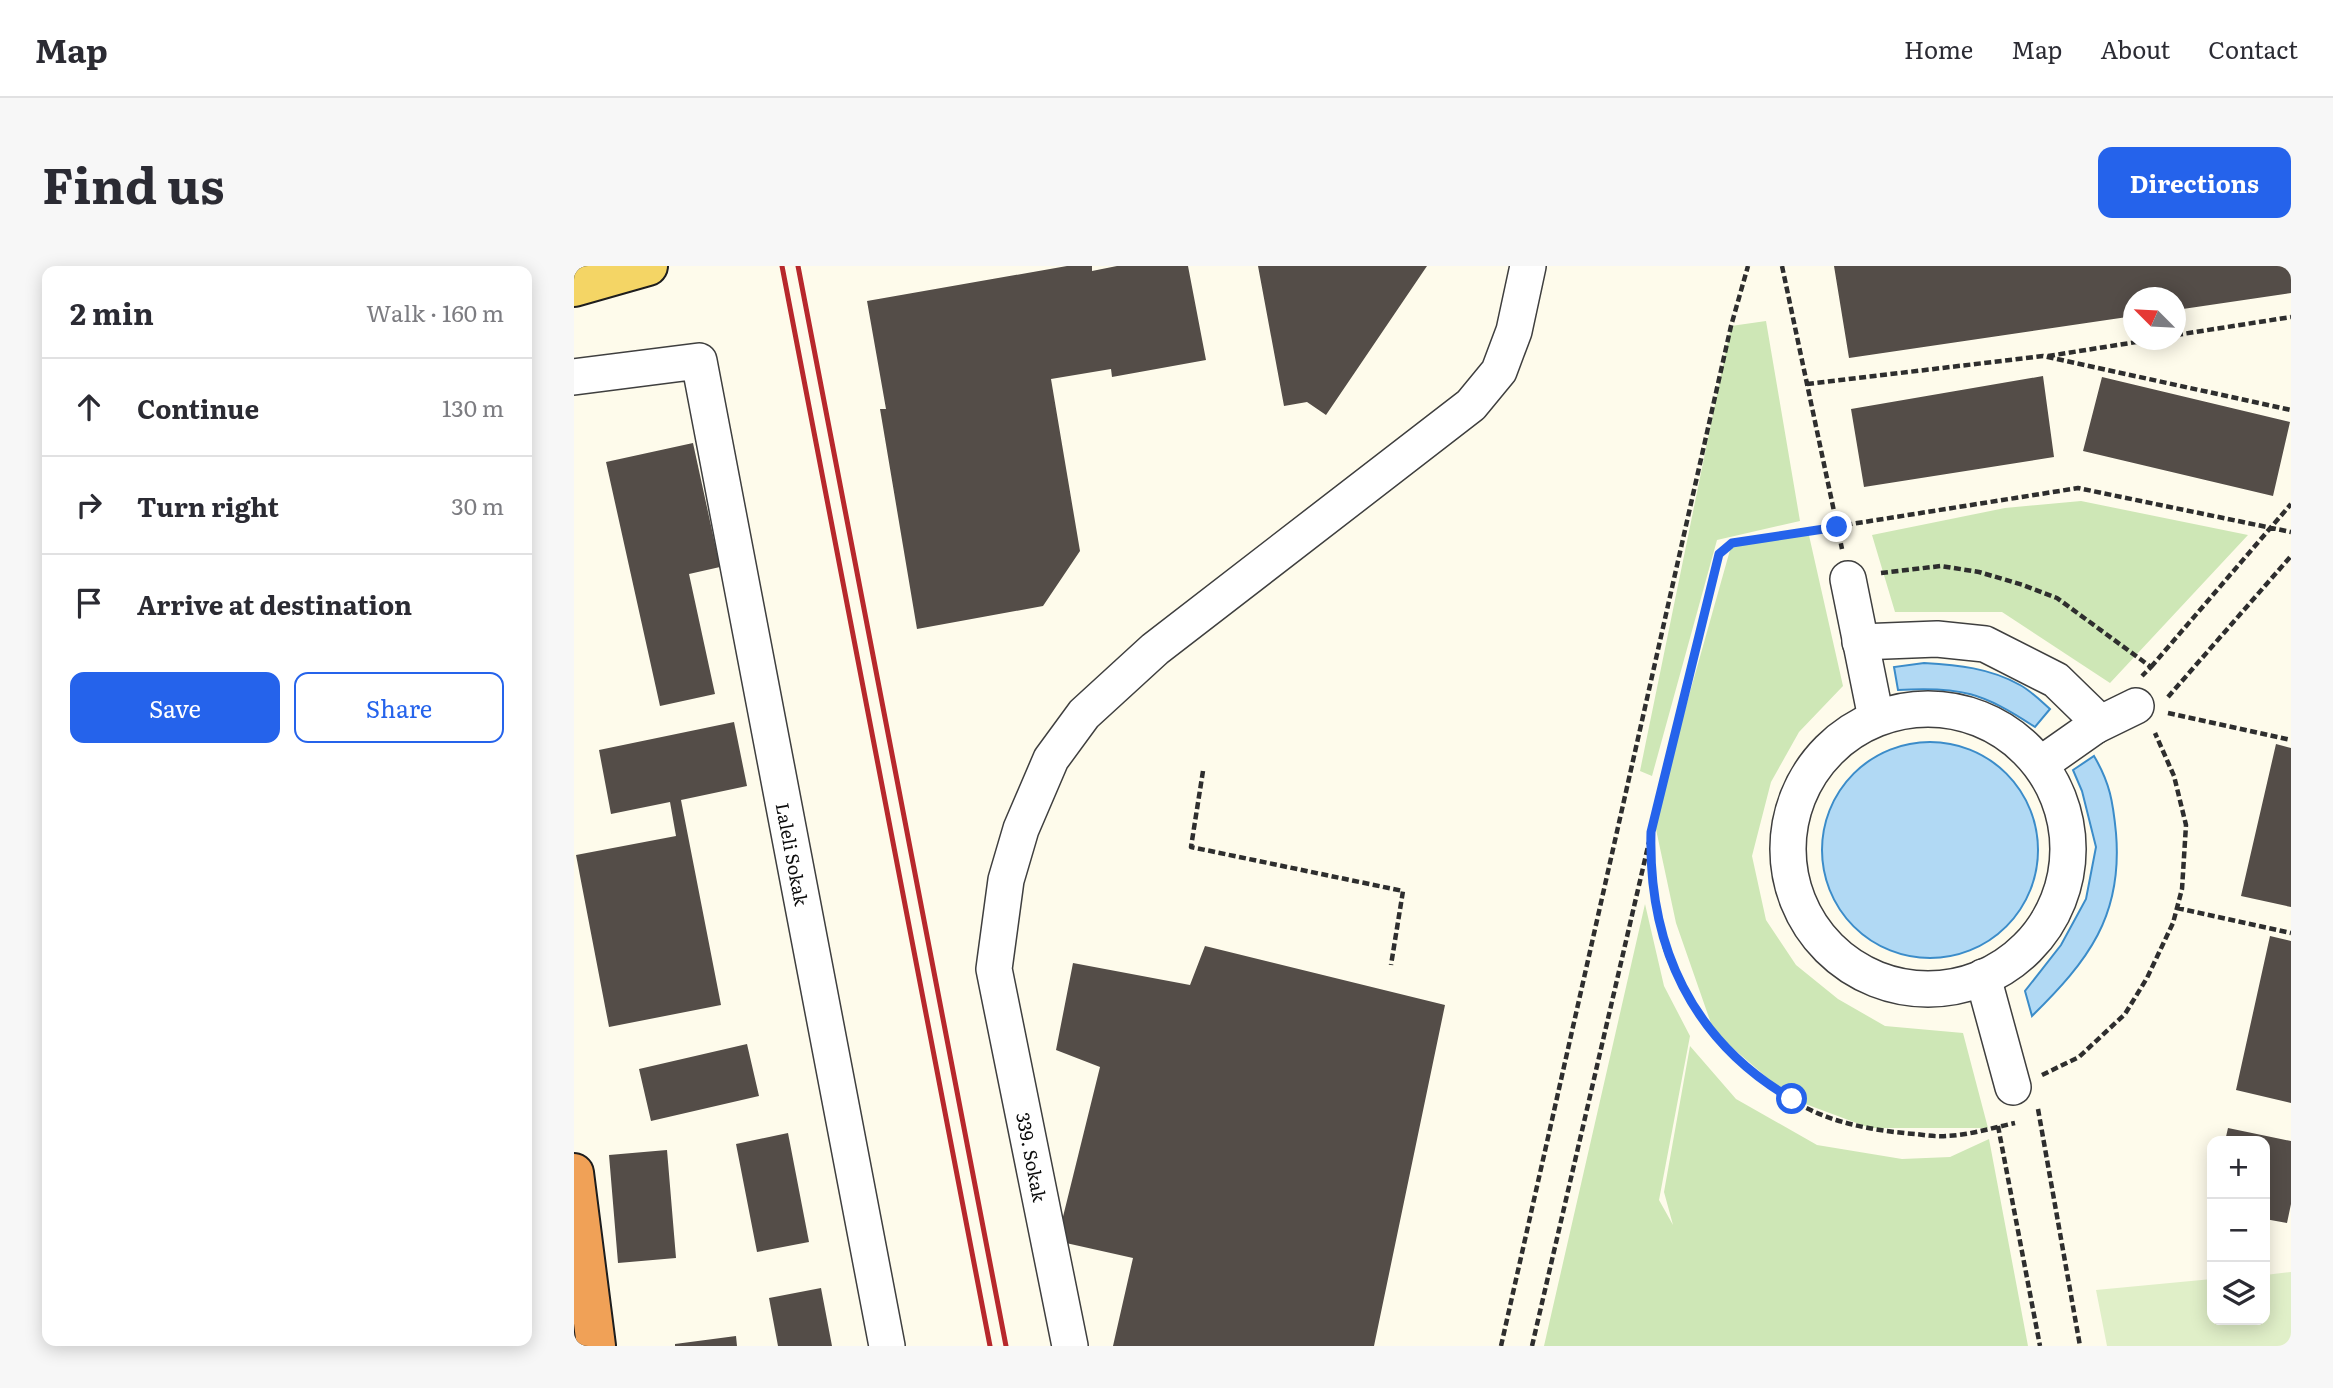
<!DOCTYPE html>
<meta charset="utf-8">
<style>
:root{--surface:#fff;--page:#f7f7f7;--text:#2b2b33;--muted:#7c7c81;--line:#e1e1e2;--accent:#2563eb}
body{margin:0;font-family:Literata,serif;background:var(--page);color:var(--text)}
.controls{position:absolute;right:21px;bottom:21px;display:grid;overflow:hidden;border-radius:14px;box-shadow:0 4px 18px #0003}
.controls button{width:63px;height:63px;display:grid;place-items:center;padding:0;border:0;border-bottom:2px solid var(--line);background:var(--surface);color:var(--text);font:35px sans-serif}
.compass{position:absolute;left:1549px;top:21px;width:63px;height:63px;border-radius:50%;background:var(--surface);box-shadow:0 4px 18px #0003;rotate:294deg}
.stop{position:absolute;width:21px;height:21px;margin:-16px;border:5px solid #2563eb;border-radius:50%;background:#fff}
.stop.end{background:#2563eb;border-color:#fff;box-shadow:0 2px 7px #0008}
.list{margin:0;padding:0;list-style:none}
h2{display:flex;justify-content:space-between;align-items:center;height:91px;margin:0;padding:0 28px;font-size:30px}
h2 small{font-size:23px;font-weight:400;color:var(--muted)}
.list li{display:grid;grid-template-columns:46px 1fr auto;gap:21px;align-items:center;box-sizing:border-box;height:98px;padding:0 28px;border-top:2px solid var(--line)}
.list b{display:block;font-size:26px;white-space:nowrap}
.list em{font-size:23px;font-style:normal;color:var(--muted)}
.actions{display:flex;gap:14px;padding:21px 28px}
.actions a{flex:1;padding:16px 0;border:2px solid var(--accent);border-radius:14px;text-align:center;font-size:24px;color:var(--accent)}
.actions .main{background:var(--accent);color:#fff}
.icon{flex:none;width:38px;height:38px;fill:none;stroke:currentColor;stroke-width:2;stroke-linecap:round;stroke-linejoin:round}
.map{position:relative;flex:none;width:1717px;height:1080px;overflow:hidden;border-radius:14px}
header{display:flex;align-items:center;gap:42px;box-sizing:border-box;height:98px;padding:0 35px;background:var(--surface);border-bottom:2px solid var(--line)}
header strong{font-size:33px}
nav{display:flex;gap:38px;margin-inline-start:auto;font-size:24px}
.intro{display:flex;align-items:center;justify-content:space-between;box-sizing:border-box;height:168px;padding:0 42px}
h1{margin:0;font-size:49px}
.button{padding:18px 32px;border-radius:14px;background:var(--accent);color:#fff;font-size:24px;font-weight:700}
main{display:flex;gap:42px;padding:0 42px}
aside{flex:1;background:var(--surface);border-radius:14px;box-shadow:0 4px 18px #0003}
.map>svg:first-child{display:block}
.green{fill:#cee7b6}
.pitch{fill:#e0efc8}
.water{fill:#b1d9f4;stroke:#3b8cc9;stroke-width:2}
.building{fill:#544d48}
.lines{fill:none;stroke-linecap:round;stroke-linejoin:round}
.minor-casing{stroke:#3f3f3f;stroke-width:38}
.major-casing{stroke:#1d1d1d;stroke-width:42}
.highway-casing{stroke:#1d1d1d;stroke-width:42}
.path{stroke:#2e2e2e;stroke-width:4.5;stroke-dasharray:7 3.5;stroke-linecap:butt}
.minor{stroke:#fff;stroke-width:35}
.major{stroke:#f4d565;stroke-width:38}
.highway{stroke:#f0a157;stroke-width:38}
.rail{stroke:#b7282c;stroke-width:5}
.route{stroke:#2563eb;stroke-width:9}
.labels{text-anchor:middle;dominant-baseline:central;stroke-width:7;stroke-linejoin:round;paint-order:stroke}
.street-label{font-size:18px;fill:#0c0c0c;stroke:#fff}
</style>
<header>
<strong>Map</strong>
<nav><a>Home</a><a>Map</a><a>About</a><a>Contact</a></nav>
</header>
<div class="intro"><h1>Find us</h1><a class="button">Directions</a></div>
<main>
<aside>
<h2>2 min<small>Walk · 160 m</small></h2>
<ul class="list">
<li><svg class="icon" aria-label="ahead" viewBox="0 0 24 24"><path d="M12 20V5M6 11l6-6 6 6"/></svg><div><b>Continue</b></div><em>130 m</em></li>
<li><svg class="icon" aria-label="right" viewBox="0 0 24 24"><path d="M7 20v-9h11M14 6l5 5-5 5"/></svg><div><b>Turn right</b></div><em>30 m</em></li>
<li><svg class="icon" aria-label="arrive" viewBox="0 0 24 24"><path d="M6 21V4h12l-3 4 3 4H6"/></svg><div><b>Arrive at destination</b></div></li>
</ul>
<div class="actions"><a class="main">Save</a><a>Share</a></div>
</aside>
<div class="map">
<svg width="1717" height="1080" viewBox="0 0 1717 1080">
<rect width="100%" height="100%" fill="#fefbeb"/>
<path class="green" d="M1192 55 1226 255 1143 274 1078 510 1066 505 1157 60Z
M1507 235 1674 269 1536 417 1428 346H1321L1298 269 1431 242Z
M1234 265 1269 420 1225 466 1197 516 1178 590 1192 654 1222 699 1264 733 1311 760 1389 767 1414 862H1296L1218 833 1140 766 1102 657 1080 554 1158 277Z
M1071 638 1090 720 1116 770 1085 934 1099 959 1090 926 1116 780 1162 833 1243 879 1328 893 1376 891 1415 873 1454 1080H970Z"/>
<path class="pitch" d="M1717 1006V1080H1533L1522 1024 1638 1013V1054H1691V1009Z"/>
<path class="water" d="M1350 397C1384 399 1416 402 1446 419 1457 425 1467 435 1476 443L1461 461C1409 427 1387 420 1324 424L1320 401Z
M1248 584a108 108 0 1 1 216 0a108 108 0 1 1-216 0Z
M1520 490C1536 517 1539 536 1542 567 1549 650 1514 695 1458 750L1451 725 1487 679 1512 633 1522 581 1508 525 1499 504Z"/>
<path class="building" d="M493 0H518V5L543 0H614L632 94 538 111 537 103 477 113 506 285 469 340 343 363 306 143H312L293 35Z
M684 0H853L752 149 733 136 710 140Z
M1260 0H1717V27L1602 44V32H1560V50L1275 92Z
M1469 110 1480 191 1290 221 1277 143Z
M1528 111 1716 156 1699 230 1509 185Z
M119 177 146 301 115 308 141 428 86 440 32 196Z
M160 456 173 520 107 534 147 739 35 761 2 589 102 570 96 536 37 548 25 484Z
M1702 478 1717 482V641L1667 630Z
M1696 670 1717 675V837L1662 824Z
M631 680 871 739 800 1080H539L559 992 483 975 526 801 482 784 499 697 616 719Z
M173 778 185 830 77 855 65 803Z
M1654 862 1717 875V938L1713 957 1691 953V875H1651Z
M214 867 235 976 183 986 162 878Z
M93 884 102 992 44 997 35 889Z
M247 1022 258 1080H204L195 1032Z
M162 1070 163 1080H101V1078Z"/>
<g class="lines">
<g class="minor-casing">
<g id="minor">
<path id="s1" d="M0 111 125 95 313 1080"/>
<path d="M1274 313 1302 452"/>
<path d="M1286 376 1363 373 1411 378 1482 414 1520 451 1521 460 1562 440"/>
<circle cx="1354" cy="583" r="140"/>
<path d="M1467 498 1521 460"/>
<path d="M1409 711 1439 821"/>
<path d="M496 1080 420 703 432 614 447 563 477 493 510 448 581 383 897 139 925 105 940 65 954 0"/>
</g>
</g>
<g class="major-casing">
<path id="major" d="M0 21 74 0"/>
</g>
<g class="highway-casing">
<path id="highway" d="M0 907 22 1080"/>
</g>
<path class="path" d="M1208 0 1268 283
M1602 69 1717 51
M1474 90 1575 74
M1233 118 1469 90 1717 144
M1307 307 1367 300 1405 306 1449 319 1483 332 1577 401 1568 410
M1577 401 1717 238
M1594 431 1717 290
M1594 447 1717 474
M629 505 617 581 829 625 817 699
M1077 566C1076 606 1080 644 1091 682 1115 756 1188 831 1262 854 1288 862 1315 866 1341 868 1351 869 1362 871 1373 870 1395 869 1418 862 1441 857
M1077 568 1145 288 1158 277 1504 222 1717 266
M1603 642 1717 667
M1468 809 1505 791 1551 748 1573 712 1599 657 1608 623 1612 559 1600 510 1581 467
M1464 843 1506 1080
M1424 860 1466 1080
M927 1080 1157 60 1174 0
M958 1080 1075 576"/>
<use href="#minor" class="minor"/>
<use href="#major" class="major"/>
<use href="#highway" class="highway"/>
<path class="rail" d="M208 0 416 1080
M224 0 432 1080"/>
</g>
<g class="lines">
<path class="route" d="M1218 833C1118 775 1074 680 1077 566L1145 288 1158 277 1263 261"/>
</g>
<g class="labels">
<g class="street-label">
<text stroke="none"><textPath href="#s1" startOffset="628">Laleli Sokak</textPath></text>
<text transform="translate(458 891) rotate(79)">339. Sokak</text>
</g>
</g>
</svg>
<div class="controls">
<button>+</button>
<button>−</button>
<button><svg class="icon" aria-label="layers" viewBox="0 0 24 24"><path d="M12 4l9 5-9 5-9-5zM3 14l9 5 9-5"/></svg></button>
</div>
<svg class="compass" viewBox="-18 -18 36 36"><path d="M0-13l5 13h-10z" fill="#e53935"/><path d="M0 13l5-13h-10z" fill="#7c7c81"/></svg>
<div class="stop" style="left:1218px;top:833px"></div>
<div class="stop end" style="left:1263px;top:261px"></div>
</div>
</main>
